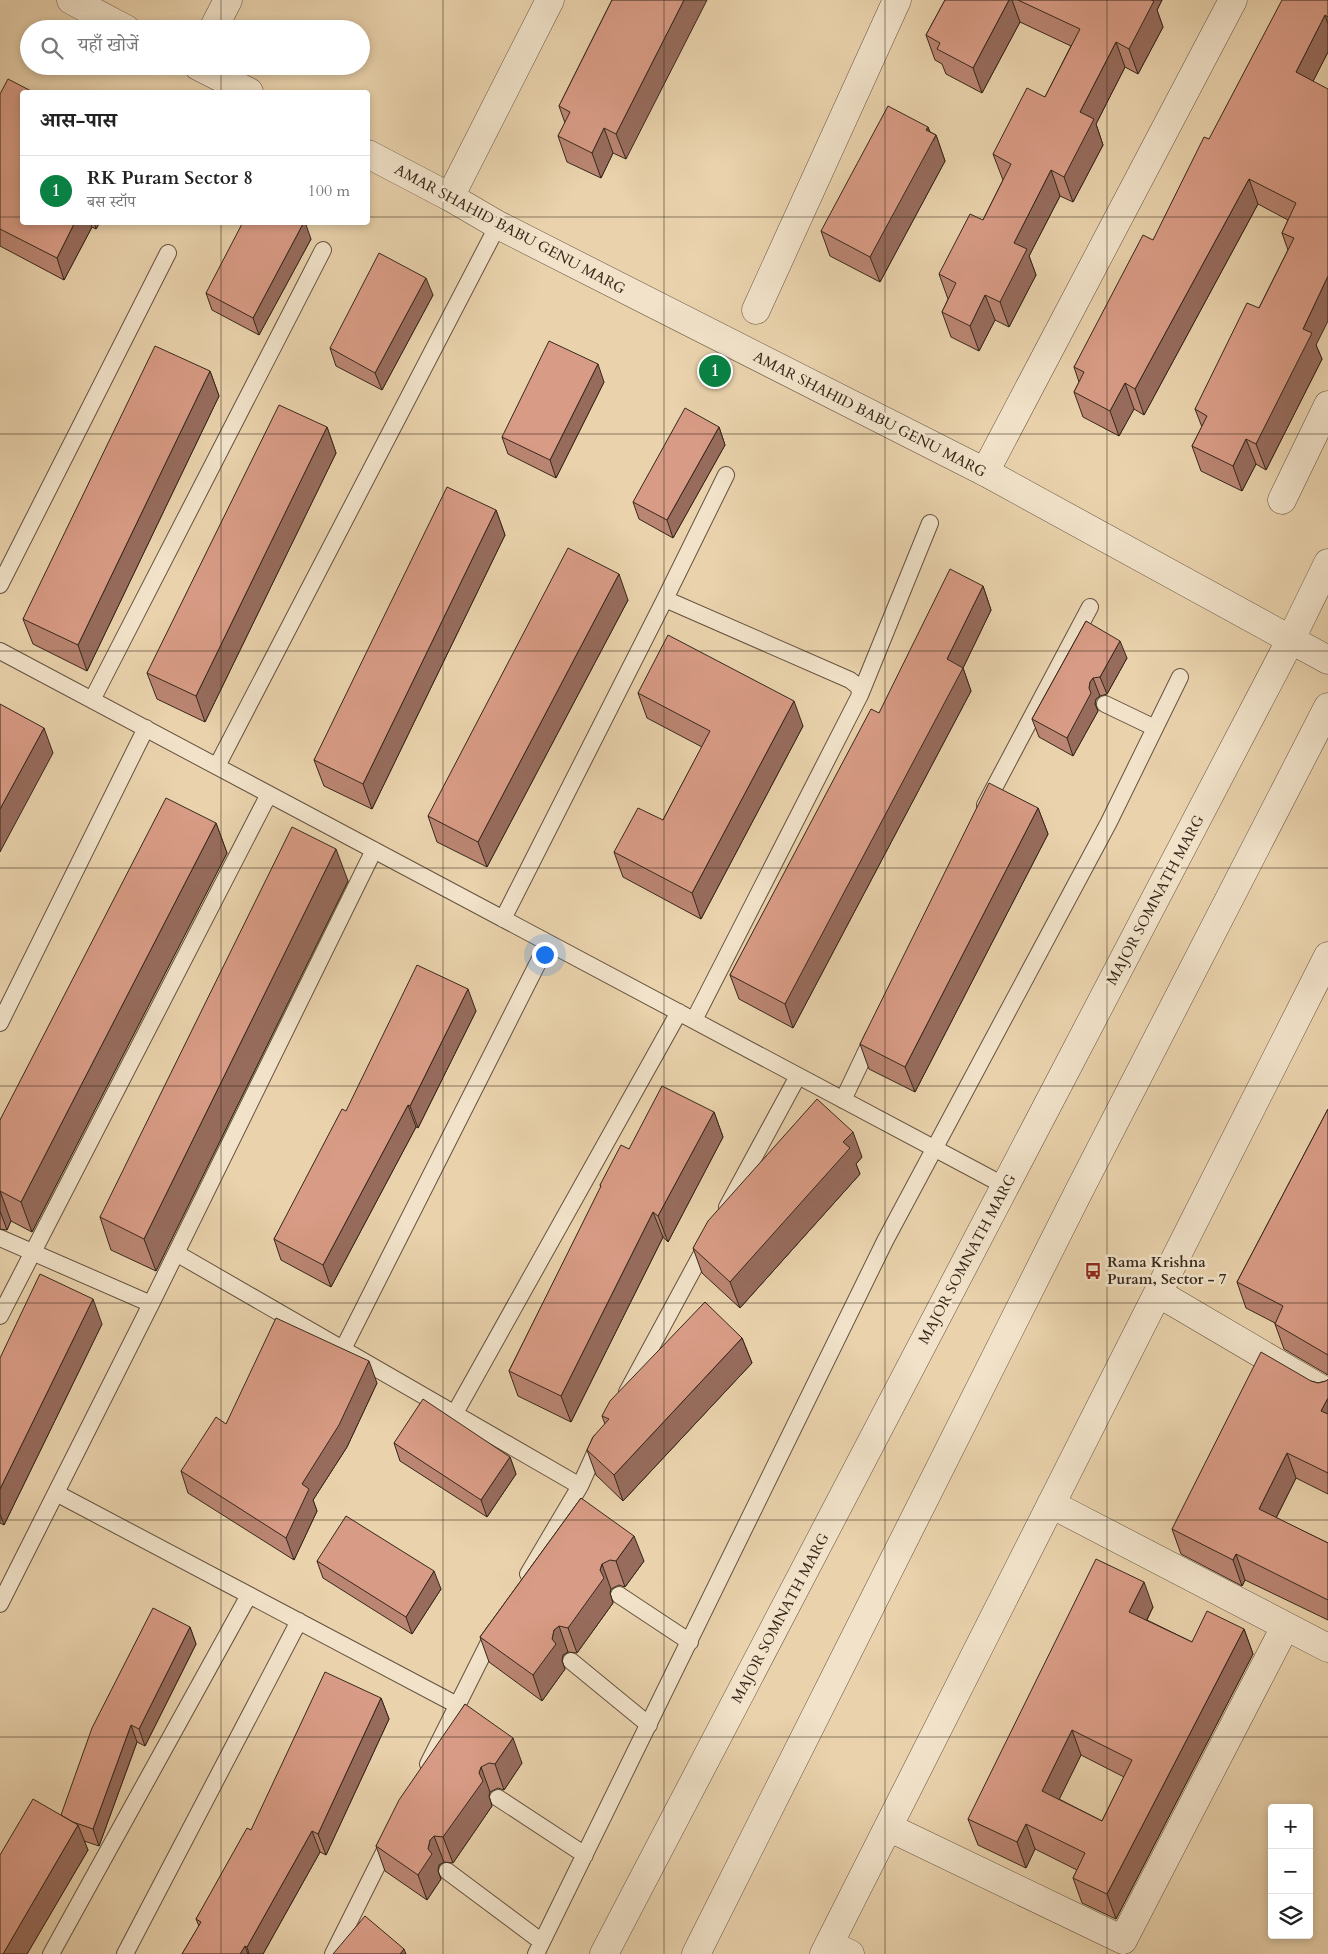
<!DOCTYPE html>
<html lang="hi">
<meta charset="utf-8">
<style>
:root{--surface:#fff;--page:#f6f6f6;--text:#222;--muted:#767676;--line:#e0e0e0;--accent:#0b8043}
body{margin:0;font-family:Cardo,"Noto Serif Devanagari",serif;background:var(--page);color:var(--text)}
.controls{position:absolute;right:15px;bottom:15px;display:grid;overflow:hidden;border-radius:5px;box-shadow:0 2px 8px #0003}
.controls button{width:45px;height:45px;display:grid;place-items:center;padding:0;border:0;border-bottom:1px solid var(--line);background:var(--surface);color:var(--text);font:25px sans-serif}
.you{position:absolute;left:544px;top:954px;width:18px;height:18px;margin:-12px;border:4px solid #fff;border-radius:50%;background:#1a73e8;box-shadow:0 0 0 8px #1a73e833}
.badge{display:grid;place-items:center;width:32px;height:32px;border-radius:50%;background:var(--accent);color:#fff;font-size:16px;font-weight:700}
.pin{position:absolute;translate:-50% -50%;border:2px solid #fff;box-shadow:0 1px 5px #0006}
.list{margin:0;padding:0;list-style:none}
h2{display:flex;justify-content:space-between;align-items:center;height:65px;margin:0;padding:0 20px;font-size:21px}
h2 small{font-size:16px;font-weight:400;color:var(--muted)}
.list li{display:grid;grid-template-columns:32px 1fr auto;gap:15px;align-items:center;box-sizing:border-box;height:70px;padding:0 20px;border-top:1px solid var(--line)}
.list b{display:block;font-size:19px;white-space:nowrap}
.list p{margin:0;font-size:16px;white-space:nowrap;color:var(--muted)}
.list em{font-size:16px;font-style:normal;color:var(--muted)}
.icon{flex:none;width:28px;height:28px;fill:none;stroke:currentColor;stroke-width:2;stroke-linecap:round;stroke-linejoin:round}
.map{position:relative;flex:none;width:1328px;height:1954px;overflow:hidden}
.search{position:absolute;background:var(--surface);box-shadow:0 2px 8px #0003;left:20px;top:20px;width:350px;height:55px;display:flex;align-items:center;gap:12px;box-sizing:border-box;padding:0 18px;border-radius:28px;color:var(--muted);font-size:19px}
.panel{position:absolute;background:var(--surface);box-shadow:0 2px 8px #0003;left:20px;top:90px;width:350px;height:135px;border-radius:5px}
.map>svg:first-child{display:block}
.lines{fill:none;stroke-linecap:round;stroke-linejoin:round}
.service-casing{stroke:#64523f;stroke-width:18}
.minor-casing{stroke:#64523f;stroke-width:29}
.tertiary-casing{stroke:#64523f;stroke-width:29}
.service{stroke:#f1e2c9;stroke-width:16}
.minor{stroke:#f1e2c9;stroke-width:28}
.tertiary{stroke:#f1e2c9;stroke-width:28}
.wall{fill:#ba8572;stroke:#37281b;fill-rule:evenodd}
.shaded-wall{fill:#976c5d;stroke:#37281b}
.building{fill:#d89b85;stroke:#37281b;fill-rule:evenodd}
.grid{fill:none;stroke:#37281b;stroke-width:1;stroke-opacity:0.55}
.labels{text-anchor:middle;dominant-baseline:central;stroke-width:5;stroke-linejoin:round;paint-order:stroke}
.street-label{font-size:15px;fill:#37281b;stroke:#f1e2c9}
.poi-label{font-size:15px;font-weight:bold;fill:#37281b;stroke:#f1e2c9;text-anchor:start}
</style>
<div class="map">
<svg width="1328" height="1954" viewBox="0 0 1328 1954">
<rect width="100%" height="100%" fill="#e9d2ac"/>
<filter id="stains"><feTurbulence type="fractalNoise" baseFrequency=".004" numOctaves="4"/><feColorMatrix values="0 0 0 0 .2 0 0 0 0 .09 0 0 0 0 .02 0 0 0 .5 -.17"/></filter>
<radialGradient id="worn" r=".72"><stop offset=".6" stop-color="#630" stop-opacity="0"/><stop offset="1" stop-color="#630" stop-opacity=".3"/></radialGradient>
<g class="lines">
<g class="service-casing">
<path id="service" d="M0 585 168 253
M665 599 850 680 859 687 860 695
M0 651 1005 1186
M92 700 323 250
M1105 704 1155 728
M217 766 498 225
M985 805 1090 607
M503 919 665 599 726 475
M694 1020 860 695 930 523
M0 1023 146 728
M843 1100 873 1037
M727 1207 798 1076
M0 1238 151 1304
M176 1253 580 1486
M0 1316 269 794
M343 1349 548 943
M627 1392 708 1242
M455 1413 679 1012
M56 1493 457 1705
M528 1574 580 1486 600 1442
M619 1595 690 1642
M0 1604 151 1304 374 850
M571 1661 649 1725
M428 1764 494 1632
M498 1798 585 1855
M447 1871 542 1942
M51 1954 249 1595
M125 1954 299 1621
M333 1954 390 1840
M536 1954 885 1241 1109 822 1180 677"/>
</g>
<g class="minor-casing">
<path id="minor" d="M213 29 228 0
M450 197 550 0
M756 310 897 0
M985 472 1233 0
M1282 500 1328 405
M1158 1293 1328 1393
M1051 1504 1328 1648
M888 1827 1123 1940 1285 1627
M829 1944 850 1954
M824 1954 1328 956"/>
</g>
<g class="tertiary-casing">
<path id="tertiary" d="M71 0 126 29
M198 66 249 92
M368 154 450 197 498 225 985 472 1328 660
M604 1954 1291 639 1328 563
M696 1954 1079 1191 1328 707"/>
</g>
<use href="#service" class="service"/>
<use href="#minor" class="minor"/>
<use href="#tertiary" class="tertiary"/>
</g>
<path class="wall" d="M612 0 626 159 613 153 601 178 567 162 558 136 565 123 559 106Z
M945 0H1162L1157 10 1163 27 1138 74 1125 67 1096 124 1103 145 1073 202 1060 196 1029 256 1036 275 1009 327 995 320 979 351 951 337 942 312 948 299 939 274 983 220 1003 180 993 154 1045 97 1071 46 1020 22 982 93 946 74 942 64 935 60 926 35Z
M1328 0V52L1313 81 1316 345 1322 359 1266 470 1256 464 1242 491 1201 471 1192 446 1202 427 1195 409 1259 308 1288 250 1282 233 1288 220 1258 204 1144 415 1134 409 1119 436 1083 417 1074 392 1079 382 1074 367 1153 240Z
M0 94 22 222H100L96 229 92 227 64 280 0 246Z
M928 127 930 132 936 135 945 161 880 282 830 256 821 231Z
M311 239 259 335 212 310 206 293Z
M433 295 382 390 336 366 330 348Z
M210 371 219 396 87 671 33 644 23 619Z
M604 382 556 478 508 454 502 437Z
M327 427 336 453 205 722 157 699 147 673Z
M719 427 725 445 673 538 639 519 633 502Z
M496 510 505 535 372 809 324 786 314 760Z
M983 586 991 610 963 668 971 691 793 1028 739 999 730 975 879 713Z
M628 600 487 867 437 842 428 816Z
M1086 621 1127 658 1107 694 1100 696 1096 699 1095 704 1098 711 1073 756 1039 737 1032 719Z
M638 693 803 726 701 919 623 877 614 852 663 820 702 747 647 718Z
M1038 808 1048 834 915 1092 869 1069 860 1044Z
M216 823 227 853 32 1232 11 1221 7 1230 0 1229V1120Z
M348 881 156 1271 111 1250 100 1217Z
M476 1011 418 1128 416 1127 331 1287 281 1260 274 1239 346 1111Z
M1328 1109V1375L1284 1349 1275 1324V1323L1246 1308 1237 1282Z
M714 1112 723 1137 668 1242 663 1237 571 1422 518 1396 509 1371 601 1188 600 1185 629 1149Z
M862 1157 856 1164 860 1174 740 1308 702 1273 693 1248Z
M102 1324 4 1525 0 1523V1358Z
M742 1338 752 1363 623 1501 596 1475 587 1450 605 1424 602 1416Z
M1328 1379V1494L1296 1478 1276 1518 1328 1543V1620L1245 1580 1242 1586 1181 1554 1172 1529 1311 1381 1318 1383 1326 1381Z
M377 1383 347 1447 313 1500 317 1511 294 1560 188 1493 181 1471 226 1424Z
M394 1443 510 1457 516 1474 487 1517 400 1461Z
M581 1498 644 1561 625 1587 619 1585 611 1589 610 1593 613 1603 577 1653 568 1652 563 1655 562 1661 565 1669 542 1701 489 1662 480 1637Z
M317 1561 441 1589 412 1634 323 1578Z
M1153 1607 1147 1620 1192 1642 1244 1629 1253 1654 1116 1919 1082 1903 1073 1878 1077 1870 1035 1849 1026 1868 978 1845 968 1819ZM1081 1755 1124 1777 1102 1821 1059 1799Z
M190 1627 196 1644 145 1746 137 1742 99 1846 84 1841 88 1850 27 1954H0L61 1815Z
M381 1698 389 1719 326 1855 320 1852 263 1954H182L199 1926 196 1919 251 1830Z
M465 1704 522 1763 504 1790 498 1788 490 1792 489 1796 492 1806 453 1863 444 1862 439 1865 438 1871 441 1879 427 1900 385 1871 376 1846Z"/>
<path class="shaded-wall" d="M684 0H707L626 159 616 134Z
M1009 0H1012L1020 22 982 93 973 68Z
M1144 0H1162L1157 10 1163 27 1138 74 1129 49Z
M1325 15 1328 24V52L1305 97 1296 72Z
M1116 42 1125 67 1096 124 1103 145 1073 202 1064 177 1080 112Z
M928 127 933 141 936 135 945 161 880 282 870 257Z
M604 128 613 153 601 178 592 153Z
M1051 170 1060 196 1029 256 1036 275 1009 327 1000 302 1014 243Z
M1249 179 1258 204 1144 415 1135 389Z
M75 222H90L92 227 64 280 57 258Z
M94 222H100L96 229Z
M304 222H305L311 239 259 335 253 318Z
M1328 276V321L1316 345 1322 359 1266 470 1256 444 1303 329Z
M426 278 433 295 382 390 375 373Z
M985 295 995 320 979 351 970 326Z
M598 364 604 382 556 478 550 460Z
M210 371 219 396 87 671 78 645Z
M1125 383 1134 409 1119 436 1110 411Z
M327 427 336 453 205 722 196 696Z
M719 427 725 445 673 538 667 520Z
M1246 439 1256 464 1242 491 1233 466Z
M496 510 505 535 372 809 363 784Z
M619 574 628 600 487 867 478 842Z
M983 586 991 610 963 668 971 691 793 1028 785 1004 947 659Z
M1120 641 1127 658 1107 694 1100 677Z
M1093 678 1100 696 1096 699 1095 704 1098 711 1073 756 1067 738 1089 688 1090 682Z
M794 701 803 726 701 919 692 893Z
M44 728 53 753 0 852V809Z
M1038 808 1048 834 915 1092 905 1067Z
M216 823 227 853 32 1232 21 1202Z
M336 849 348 881 156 1271 144 1239Z
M468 989 476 1011 418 1128 410 1106Z
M408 1105 416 1127 331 1287 323 1265Z
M714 1112 723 1137 668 1242 658 1216Z
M853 1132 862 1157 856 1164 860 1174 740 1308 730 1282 843 1142Z
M0 1191 11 1221 7 1230 0 1211Z
M653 1212 663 1237 571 1422 561 1396Z
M93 1299 102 1324 4 1525 0 1514V1489Z
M742 1338 752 1363 623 1501 614 1475Z
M369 1361 377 1383 347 1447 313 1500 317 1511 294 1560 286 1538 302 1484Z
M1328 1398V1429L1321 1411Z
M1287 1453 1296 1478 1268 1534 1259 1509Z
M510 1457 516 1474 487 1517 481 1500Z
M634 1536 644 1561 625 1587 616 1561Z
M1236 1554 1245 1580 1242 1586 1233 1560Z
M602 1564 611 1589 610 1593 613 1603 577 1653 568 1628 600 1570Z
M434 1571 441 1589 412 1634 406 1617Z
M1144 1582 1153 1607 1138 1637 1129 1612Z
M559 1626 568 1652 563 1655 562 1661 565 1669 542 1701 533 1675 552 1639 554 1630Z
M190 1627 196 1644 145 1746 139 1729Z
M1244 1629 1253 1654 1116 1919 1107 1894Z
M381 1698 389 1719 326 1855 318 1834Z
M131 1725 137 1742 99 1846 93 1829Z
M1072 1730 1081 1755 1051 1816 1042 1791Z
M513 1738 522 1763 504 1790 495 1764Z
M481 1767 490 1792 489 1796 492 1806 453 1863 443 1837 479 1773Z
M1026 1824 1035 1849 1026 1868 1017 1842Z
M78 1825 88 1850 27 1954H3Z
M312 1831 320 1852 263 1954H249L247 1947Z
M434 1836 444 1862 439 1865 438 1871 441 1879 427 1900 418 1875 428 1849 430 1840Z
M245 1946 248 1954H240Z
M404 1949 406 1954H400Z"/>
<path class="building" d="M612 0H684L616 134 604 128 592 153 558 136 570 112 559 106Z
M945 0H1009L973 68 937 49 940 43 926 35Z
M1018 0H1151L1154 1 1129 49 1116 42 1080 112 1094 119 1064 177 1051 170 1014 243 1027 249 1000 302 985 295 970 326 942 312 956 283 939 274 970 214 983 220 1011 164 993 154 1027 88 1045 97 1080 29Z
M1282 0H1328V17L1325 15 1296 72 1328 89V276L1303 329 1312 333 1256 444 1246 439 1233 466 1192 446 1207 416 1195 409 1247 303 1259 308 1294 238 1282 233 1296 203 1249 179 1135 389 1125 383 1110 411 1074 392 1084 372 1074 367 1143 235 1153 240 1204 137 1209 139Z
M8 79 33 92H22V222H75L57 258 0 229V94Z
M888 106 928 127 926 130 936 135 870 257 821 231Z
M243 222H304L253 318 206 293Z
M379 253 426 278 375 373 330 348Z
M549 341 598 364 550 460 502 437Z
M155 346 210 371 78 645 23 619Z
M279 405 327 427 196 696 147 673Z
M685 408 719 427 667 520 633 502Z
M447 487 496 510 363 784 314 760Z
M568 548 619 574 478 842 428 816Z
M950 569 983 586 947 659 963 668 785 1004 730 975 871 709 879 713Z
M1086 621 1120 641 1100 677 1093 678 1090 682 1089 688 1091 693 1067 738 1032 719Z
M668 635 794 701 692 893 614 852 638 808 663 820 710 731 638 693Z
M0 704 44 728 0 809Z
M989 783 1038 808 905 1067 860 1044Z
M166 798 216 823 21 1202 0 1191V1120Z
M292 827 336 849 144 1239 100 1217Z
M417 965 468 989 410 1106 408 1105 323 1265 274 1239 342 1109 346 1111Z
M662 1086 714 1112 658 1216 653 1212 561 1396 509 1371 601 1186 600 1185 621 1145 629 1149Z
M817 1099 853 1132 843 1142 850 1148 730 1282 693 1248 708 1221Z
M1328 1109V1355L1275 1324 1283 1306 1237 1282Z
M40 1274 93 1299 0 1489V1358Z
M705 1302 742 1338 614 1475 587 1450 593 1437 609 1419 602 1416 604 1412 610 1401Z
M276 1318 369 1361 339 1425 302 1484 309 1489 286 1538 181 1471 216 1417 226 1424Z
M1261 1352 1311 1381 1318 1383 1326 1381 1328 1379V1398L1321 1411 1328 1414V1473L1287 1453 1259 1509 1328 1543V1600L1236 1554 1233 1560 1172 1529Z
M423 1399 510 1457 481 1500 394 1443Z
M581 1498 634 1536 616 1561 610 1560 602 1564 600 1570 604 1578 568 1628 559 1626 554 1630 552 1639 556 1644 533 1675 480 1637Z
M346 1516 434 1571 406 1617 317 1561Z
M1096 1559 1144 1582 1129 1612 1192 1642 1207 1611 1244 1629 1107 1894 1073 1878 1085 1853 1026 1824 1017 1842 968 1819ZM1072 1730 1132 1760 1102 1821 1042 1791Z
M153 1608 190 1627 139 1729 131 1725 93 1829 73 1822 61 1815 92 1728Z
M325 1672 381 1698 318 1834 312 1831 247 1947 245 1946 240 1954H182L201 1922 196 1919 247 1828 251 1830Z
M465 1704 513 1738 495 1764 489 1763 481 1767 479 1773 483 1781 443 1837 434 1836 430 1840 428 1849 432 1854 418 1875 376 1846 399 1800Z
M33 1799 78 1825 3 1954H0V1855Z
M365 1916 404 1949 400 1954H333Z"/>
<path class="grid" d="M221 0V29M443 0V1954M664 0V1954M885 0V1954M1107 0V1954M221 66V92M0 217H22M368 217H1328M221 222V1954M0 434H1328M0 651H1328M0 868H1328M0 1086H1328M0 1303H1328M0 1520H1328M0 1737H1328"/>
<defs>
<g id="bus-bare" transform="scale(1.35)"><path d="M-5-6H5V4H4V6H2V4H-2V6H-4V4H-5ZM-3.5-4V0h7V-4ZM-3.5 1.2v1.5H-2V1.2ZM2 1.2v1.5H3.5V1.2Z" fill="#8f2418" stroke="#f1e2c9" stroke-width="2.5" paint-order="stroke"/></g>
</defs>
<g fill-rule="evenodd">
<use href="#bus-bare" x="1093" y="1271"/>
</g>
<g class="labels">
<g class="street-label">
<text transform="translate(510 229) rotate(28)">AMAR SHAHID BABU GENU MARG</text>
<text transform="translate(870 414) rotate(27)">AMAR SHAHID BABU GENU MARG</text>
<text transform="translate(1155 900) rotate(-62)">MAJOR SOMNATH MARG</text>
<text transform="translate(967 1259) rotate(-62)">MAJOR SOMNATH MARG</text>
<text transform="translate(780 1618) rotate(-62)">MAJOR SOMNATH MARG</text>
</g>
<g class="poi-label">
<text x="1107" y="1262">Rama Krishna<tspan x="1107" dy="17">Puram, Sector - 7</tspan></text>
</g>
</g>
<rect width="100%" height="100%" filter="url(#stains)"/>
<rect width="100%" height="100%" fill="url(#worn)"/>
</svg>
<div class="controls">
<button>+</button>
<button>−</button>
<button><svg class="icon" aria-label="layers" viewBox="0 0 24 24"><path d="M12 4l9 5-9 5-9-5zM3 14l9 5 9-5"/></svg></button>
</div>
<div class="you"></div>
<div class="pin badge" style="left:715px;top:371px">1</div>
<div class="search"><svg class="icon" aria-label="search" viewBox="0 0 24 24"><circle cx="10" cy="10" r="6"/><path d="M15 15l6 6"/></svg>यहाँ खोजें</div>
<section class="panel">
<h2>आस-पास<small></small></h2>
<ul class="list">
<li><span class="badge">1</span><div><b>RK Puram Sector 8</b><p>बस स्टॉप</p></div><em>100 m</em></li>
</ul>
</section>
</div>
